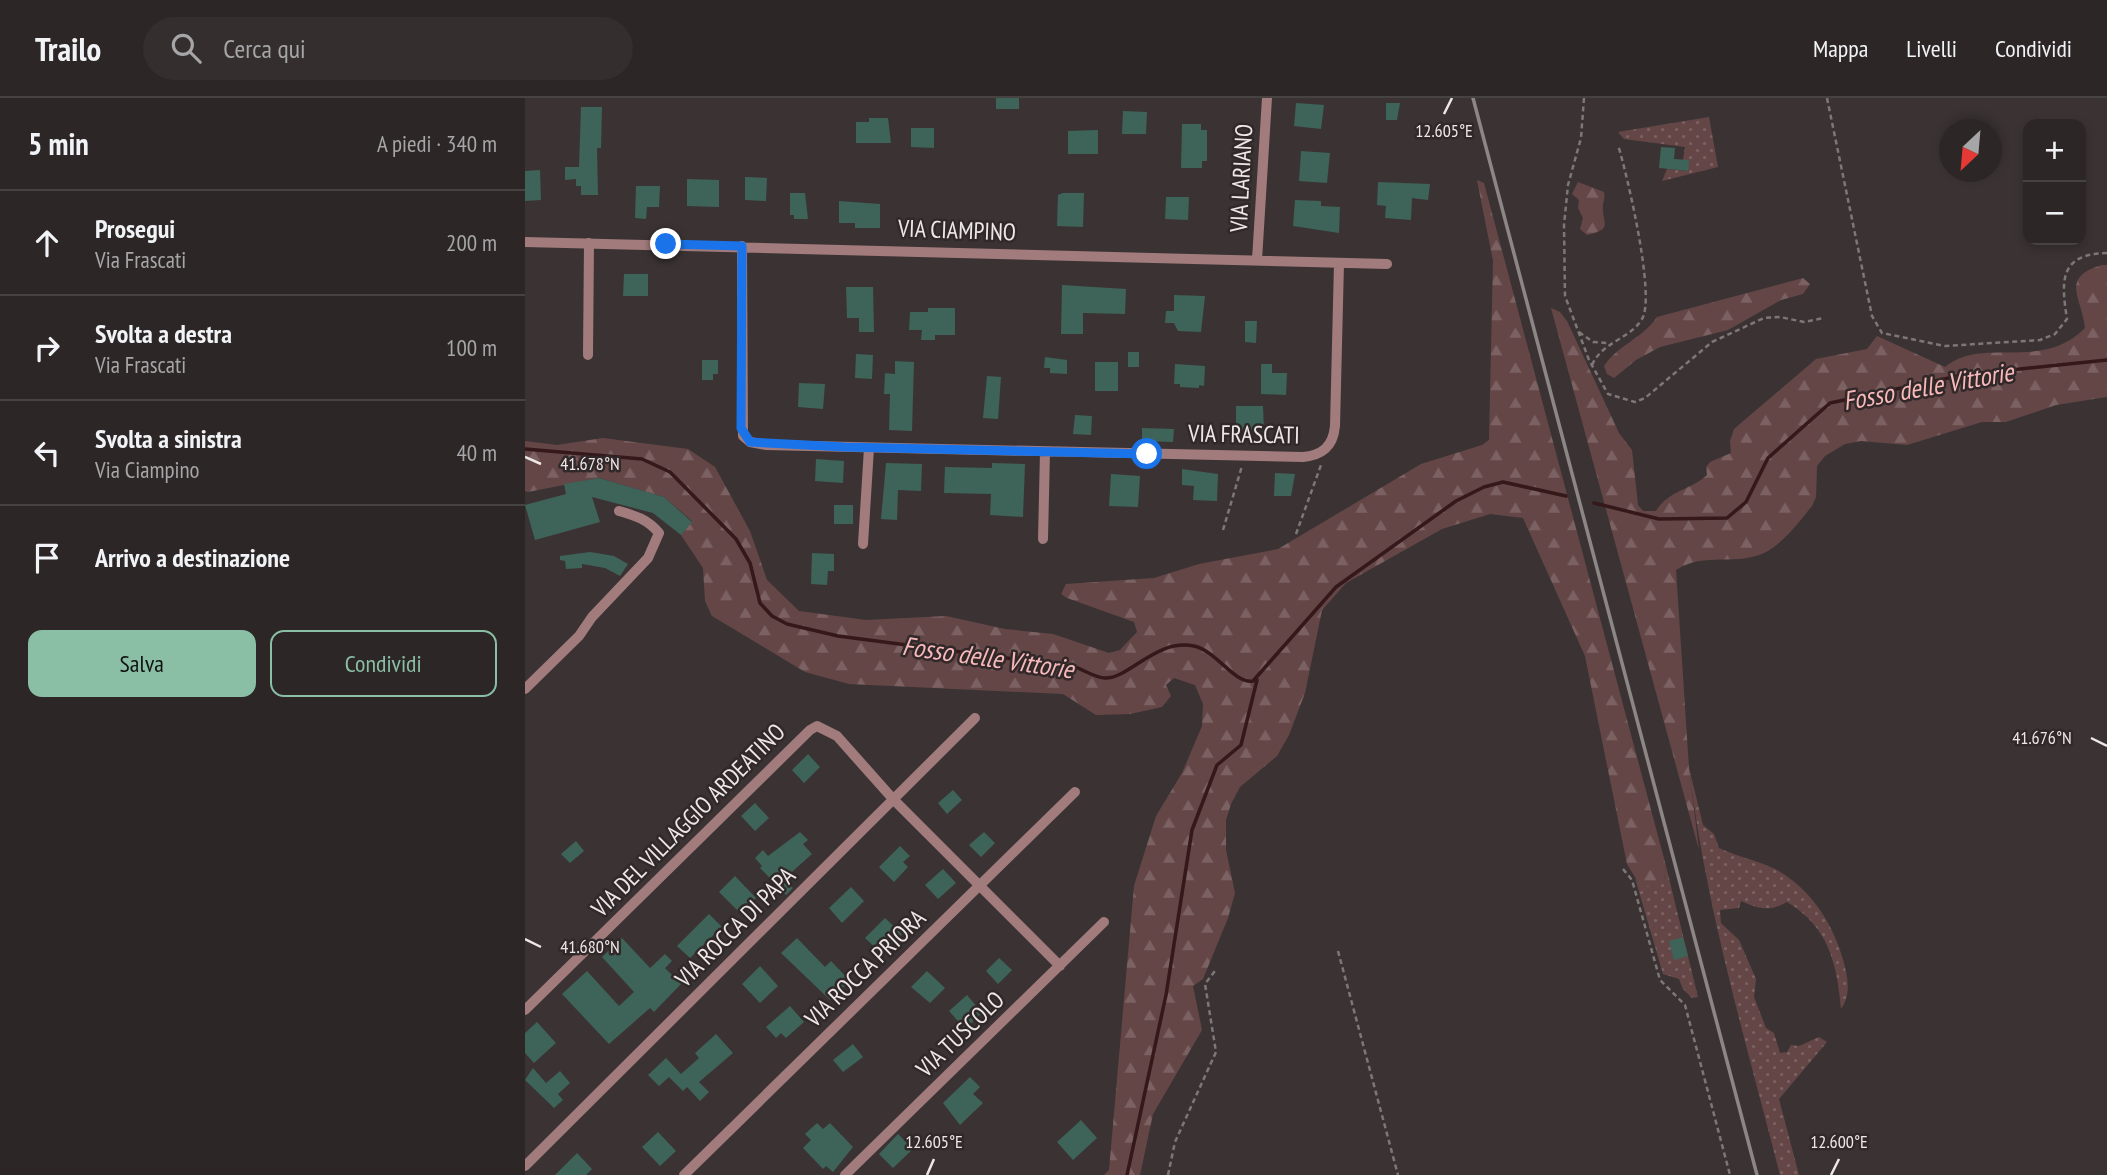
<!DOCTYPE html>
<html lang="it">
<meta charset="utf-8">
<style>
:root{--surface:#2c2626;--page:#342e2e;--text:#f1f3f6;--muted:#a6a5a7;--line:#484343;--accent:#8abfa5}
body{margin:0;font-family:"PT Sans Narrow",sans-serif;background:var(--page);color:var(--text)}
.controls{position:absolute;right:21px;top:21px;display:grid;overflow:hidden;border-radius:14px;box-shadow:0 4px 10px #0003}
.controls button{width:63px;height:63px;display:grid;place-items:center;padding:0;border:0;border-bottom:2px solid var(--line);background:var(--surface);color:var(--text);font:35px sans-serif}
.compass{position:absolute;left:1414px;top:21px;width:63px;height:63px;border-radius:50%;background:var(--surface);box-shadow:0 4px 10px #0003;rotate:206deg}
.stop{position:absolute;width:21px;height:21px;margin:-16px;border:5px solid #1a73e8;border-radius:50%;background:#fff}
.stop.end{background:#1a73e8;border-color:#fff;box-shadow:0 2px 7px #0008}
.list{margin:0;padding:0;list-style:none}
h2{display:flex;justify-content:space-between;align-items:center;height:91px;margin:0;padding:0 28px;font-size:30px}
h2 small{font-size:23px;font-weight:400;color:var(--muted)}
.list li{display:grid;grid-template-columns:46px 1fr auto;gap:21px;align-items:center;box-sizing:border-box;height:105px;padding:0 28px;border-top:2px solid var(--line)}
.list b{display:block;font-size:26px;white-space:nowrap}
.list p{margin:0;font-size:23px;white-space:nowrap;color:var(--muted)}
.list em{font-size:23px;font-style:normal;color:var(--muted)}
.actions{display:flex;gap:14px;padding:21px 28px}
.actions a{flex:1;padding:16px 0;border:2px solid var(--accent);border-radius:14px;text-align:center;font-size:24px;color:var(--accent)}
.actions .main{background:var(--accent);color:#111}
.icon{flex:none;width:38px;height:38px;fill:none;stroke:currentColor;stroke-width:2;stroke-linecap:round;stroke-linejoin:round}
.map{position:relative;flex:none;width:1582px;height:1077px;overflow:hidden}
header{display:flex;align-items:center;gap:42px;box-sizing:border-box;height:98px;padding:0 35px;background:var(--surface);border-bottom:2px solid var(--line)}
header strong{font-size:33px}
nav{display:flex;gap:38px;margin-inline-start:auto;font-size:24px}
.search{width:490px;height:63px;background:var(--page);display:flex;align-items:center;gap:18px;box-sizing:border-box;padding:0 24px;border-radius:38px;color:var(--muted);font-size:26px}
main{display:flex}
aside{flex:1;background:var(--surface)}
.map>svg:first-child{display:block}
.grass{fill:url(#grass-dots)}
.forest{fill:url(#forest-firs)}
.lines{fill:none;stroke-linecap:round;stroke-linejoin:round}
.stream{stroke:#35181a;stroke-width:3.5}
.building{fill:#3e6359}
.path{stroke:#7e7777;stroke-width:2.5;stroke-dasharray:5 3.5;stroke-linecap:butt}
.street{stroke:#a27b7d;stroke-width:10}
.rail{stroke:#8d8686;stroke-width:3.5}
.route{stroke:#1a73e8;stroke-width:9}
.ticks{fill:none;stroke:#ede7e7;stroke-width:2.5}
.labels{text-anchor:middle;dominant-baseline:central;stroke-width:5;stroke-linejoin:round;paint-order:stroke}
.street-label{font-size:24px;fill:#ede7e7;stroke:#312929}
.water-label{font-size:26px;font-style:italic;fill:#f9b8ba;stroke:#312929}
.ticks-label{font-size:18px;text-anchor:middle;fill:#ede7e7;stroke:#312929;stroke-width:5;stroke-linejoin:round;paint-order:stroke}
</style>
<header>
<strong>Trailo</strong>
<div class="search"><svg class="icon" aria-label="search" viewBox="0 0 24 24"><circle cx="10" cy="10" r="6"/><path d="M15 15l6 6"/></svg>Cerca qui</div>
<nav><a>Mappa</a><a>Livelli</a><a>Condividi</a></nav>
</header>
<main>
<aside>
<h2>5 min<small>A piedi · 340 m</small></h2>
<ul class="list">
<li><svg class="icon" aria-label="ahead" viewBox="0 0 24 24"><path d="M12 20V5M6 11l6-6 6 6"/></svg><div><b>Prosegui</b><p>Via Frascati</p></div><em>200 m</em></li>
<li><svg class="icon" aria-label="right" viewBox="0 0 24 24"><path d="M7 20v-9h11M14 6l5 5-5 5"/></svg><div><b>Svolta a destra</b><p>Via Frascati</p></div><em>100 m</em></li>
<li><svg class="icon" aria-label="left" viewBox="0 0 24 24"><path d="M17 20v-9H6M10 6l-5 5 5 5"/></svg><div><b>Svolta a sinistra</b><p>Via Ciampino</p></div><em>40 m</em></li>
<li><svg class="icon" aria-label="arrive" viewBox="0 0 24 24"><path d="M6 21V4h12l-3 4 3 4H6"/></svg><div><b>Arrivo a destinazione</b></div></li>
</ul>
<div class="actions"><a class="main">Salva</a><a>Condividi</a></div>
</aside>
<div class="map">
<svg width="1582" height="1077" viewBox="0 0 1582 1077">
<defs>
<pattern id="grass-dots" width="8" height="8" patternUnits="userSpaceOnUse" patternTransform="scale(1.75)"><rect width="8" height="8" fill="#654647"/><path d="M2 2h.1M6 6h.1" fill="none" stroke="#7b6162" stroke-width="1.8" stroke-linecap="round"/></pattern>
<pattern id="forest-firs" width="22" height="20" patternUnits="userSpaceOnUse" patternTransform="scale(1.75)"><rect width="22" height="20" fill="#654647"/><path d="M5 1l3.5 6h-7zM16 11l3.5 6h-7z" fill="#7b6162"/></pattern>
</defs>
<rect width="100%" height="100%" fill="#3b3333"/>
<path class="grass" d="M1184 19 1193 69 1137 83 1142 71 1163 73 1158 62 1160 49 1099 41 1093 34Z
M1164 670 1178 727 1189 736 1194 750C1212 759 1232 762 1250 771 1286 790 1309 827 1319 865 1323 881 1326 897 1316 911 1312 866 1304 829 1262 804 1245 814 1234 811 1216 803L1214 810 1195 812 1196 825 1214 842 1231 881 1229 899 1241 930 1249 935 1255 955 1262 954 1266 947 1274 948 1294 939 1302 944 1254 1001 1274 1077H1255C1220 940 1181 811 1164 670Z
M1141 768 1173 899 1167 900 1158 891 1154 881 1138 876 1110 780 1113 784 1139 782Z"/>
<path class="forest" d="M952 82 959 85 1141 768 1139 782 1127 790 1113 784 1102 766 1060 558 998 420 965 416 917 431 821 485 797 512 780 595 764 637 752 658 715 689 706 706 701 722V752L710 795 703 820 678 881 668 888 677 932 628 1016 615 1077H579L584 1072 609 788 631 718 657 675 677 628 678 606 670 587 649 580 641 587 646 598 637 609 605 616 571 617 538 596 324 586 280 574 187 518 180 503 178 470 156 437 167 423 139 399 74 380 3 394 0 393V343L32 347 78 340 163 351 190 369 225 433 242 482 274 513 341 522 421 518 480 531 528 536 584 555 595 552 612 534 609 524 542 500 536 496 541 486 629 480 674 466 753 451 896 366 957 347 964 342 968 163Z
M1053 84 1079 94C1080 98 1079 102 1078 106 1076 125 1090 131 1062 137L1055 131 1058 120 1053 110 1054 102 1047 96Z
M1577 167H1582V299L1531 307 1481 324H1457L1382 347 1336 343 1320 346 1300 358 1292 368 1291 399 1287 408C1275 423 1258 445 1241 454 1212 469 1180 453 1151 472L1164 670 1174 752 1026 210 1035 214 1042 223 1094 335 1107 352 1113 407 1118 413H1131C1144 392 1166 392 1182 377L1181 369 1185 364 1206 355 1205 343 1209 331 1291 261 1342 251 1352 238 1420 269C1458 237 1516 275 1560 230 1557 199 1534 180 1577 167Z
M1278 180 1285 186 1278 196 1256 202 1203 232 1135 249 1111 262 1089 280 1082 276 1079 268C1093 247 1118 240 1132 219Z"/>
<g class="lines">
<path class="stream" d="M0 351 117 361 145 374 211 441 225 465 235 505 247 518 262 526 313 538 550 569C559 572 571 580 580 580 604 581 631 540 669 548 692 553 709 586 728 583L811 489 931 403 959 389 978 384 1041 398
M1069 405 1134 421 1202 420 1221 404 1243 360 1305 305 1438 277 1582 262
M602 1077 641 897 667 732 692 667 716 647 732 582"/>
</g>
<path class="building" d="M471 0H494V11H471Z
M771 5 799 7 796 31 769 28Z
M861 5H875L872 22H861Z
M56 9H77L76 50H72L73 97H56V88H51V81L40 82V69H54Z
M598 13 622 14 621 36H597Z
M344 20H363L366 45H331V24H344Z
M657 26H676V32H682V63H677V70H656Z
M386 30H409V50L386 49Z
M573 32V56H543V33Z
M1136 49 1150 50 1149 61 1164 62 1163 73 1134 70Z
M776 53 805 55 802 85 774 83Z
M15 72 16 102 0 103V73Z
M220 79 242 80 241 103 220 102Z
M162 81 194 82V109L162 108Z
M853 84 905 86 903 102 887 100 886 122 860 120 861 108 852 107Z
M111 88H135L134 109H122L121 121 110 120Z
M265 95H280L283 121H269V117H265Z
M538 95H559L558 129 532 128 533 97Z
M641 99H664L663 122 640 121Z
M770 102 796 103V108L815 109 814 135 768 128Z
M314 103 355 106V130H330V125H314Z
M99 176H123V198H98Z
M537 187 601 191 600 216 558 215V236H536Z
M321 189H348L349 234H334V220H322Z
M649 197 680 198 676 234 653 233 649 225H640L641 213H649Z
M403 210H430V237H410V242H396L397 232H384L385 214H403Z
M720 223H732L731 245 720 244Z
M603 254H614V269H603Z
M331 256 348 257 347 281 330 280Z
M520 259 542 262V276L525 275V270H519Z
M177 262H193V276H188V282H177Z
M370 263 389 264 387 333 364 332 365 296H359L360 275 370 276Z
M570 264H593V293H570Z
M650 266 680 268 679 288 674 287V290L655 289V286H649Z
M736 266H747V275H762L761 297 736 296Z
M462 278 476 279 473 321 458 320Z
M274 285 300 286 298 311 273 309Z
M711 308H738L739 332H711Z
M550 317 567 318 566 337 548 336Z
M617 330 649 331 648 344 617 343Z
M291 361 319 363 318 385 290 383Z
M361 365 397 366 396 393 373 392 372 422 356 421Z
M467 365 500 366 498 419 465 417 466 396 419 395 420 369 467 370Z
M657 371 693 376 692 403 668 402 669 388 657 387Z
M750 375 770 376 766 398H749Z
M586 376 615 378 613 409 584 408Z
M74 380 139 399 167 424 156 437 128 415 67 399 75 424 10 442 0 407 41 396 39 386Z
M309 407H328V426H309Z
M65 454 89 458 103 466 95 478 80 470 57 466V470L41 471 40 463 35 462V458Z
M287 455 309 456V473H303L302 487 286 486Z
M283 656 295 669 279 685 267 672Z
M428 692 437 702 422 716 413 705Z
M230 705 244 720 230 733 216 718Z
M275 734 283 742 278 746 287 756 259 781 268 790 261 797 235 770 237 768 230 760 238 752 243 758Z
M459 734 470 745 456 759 444 747Z
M51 743 59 753 45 765 36 756Z
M375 748 385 758 378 764 383 769 369 784 354 769Z
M418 771 431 785 413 801 400 787Z
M210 778 231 800 215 815 194 794Z
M326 789 339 803 317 825 304 810Z
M184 816 197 829 165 860 152 848Z
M360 820 377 836 358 857 340 840Z
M1158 839 1163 858 1149 862 1144 843Z
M97 840 125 870 140 856 147 863 140 870 156 886 129 914 125 910 84 946 37 896 62 873 94 908 109 894 77 859Z
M272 840 300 869 306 863 325 883 305 902 256 855Z
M474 860 487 872 473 886 461 873Z
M235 868 253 888 235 905 217 886Z
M402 873 420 890 405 905 386 889Z
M442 897 457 915 440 931 424 913Z
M265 908 279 924 261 940 256 935 251 940 241 929Z
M12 924 31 945 9 965 0 955V935Z
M191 936 208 955 174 984 184 994 175 1003 162 989 158 993 144 979 134 988 123 977 141 960 156 976 174 960 170 955Z
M328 946 338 959 318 974 308 962Z
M8 970 21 985 35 973 45 985 33 996 38 1002 29 1010 0 982Z
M445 979 455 989 448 996 458 1005 435 1027 418 1005Z
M556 1022 572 1040 548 1062 532 1044Z
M292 1025 298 1031 305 1025 328 1049 308 1074 301 1068 298 1071 278 1050 286 1042 280 1036Z
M133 1034 151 1053 135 1068 117 1049Z
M373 1036 388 1051 368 1070 354 1056Z
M52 1055 67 1071 61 1077H30Z"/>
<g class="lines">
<path class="path" d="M1059 0 1056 40 1043 87 1039 127 1040 198 1064 262 1083 296 1110 304 1120 300 1187 244 1239 220 1255 219 1279 224 1299 220
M1302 0 1347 218 1357 235 1420 248 1515 242 1530 236 1542 221C1536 183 1534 156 1582 155
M1054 234 1068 244 1082 245
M1067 267C1078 243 1104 242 1117 221 1131 199 1102 76 1093 47
M698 432 717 368
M771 436 796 367
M1098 771 1107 782 1135 882 1160 907 1205 1077
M813 853 873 1077
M643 1077 650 1044 691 954 680 886 690 873"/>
<path class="street" d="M0 144 862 166
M217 148 218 338 225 344 241 347 778 359C797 357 808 349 810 328L814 165
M732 162 742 0
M63 257 64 145
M518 441 520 354
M338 446 344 350
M0 591 54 538 67 519 123 460 134 435C122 421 111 418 94 413
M0 912 285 632 292 628 312 638 368 701 535 868
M0 1068 450 620
M159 1077 550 694
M320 1077 579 824"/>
<path class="rail" d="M948 0 1232 1077"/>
</g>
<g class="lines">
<path class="route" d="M141 146 217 148 216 330 225 344 320 349 622 356"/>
</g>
<path class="ticks" d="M919 16 927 0M0 359 16 366M1566 640 1582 648M0 841 16 849M402 1077 409 1061M1306 1077 1314 1061"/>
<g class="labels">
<g class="street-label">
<text transform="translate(716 80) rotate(-87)">VIA LARIANO</text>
<text transform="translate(432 132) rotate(2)">VIA CIAMPINO</text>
<text transform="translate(719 336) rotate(1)">VIA FRASCATI</text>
<text transform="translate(163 722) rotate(-45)">VIA DEL VILLAGGIO ARDEATINO</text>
<text transform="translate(210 829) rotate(-45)">VIA ROCCA DI PAPA</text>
<text transform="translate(340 870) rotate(-44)">VIA ROCCA PRIORA</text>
<text transform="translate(435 936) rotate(-44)">VIA TUSCOLO</text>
</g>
<g class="water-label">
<text transform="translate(1403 288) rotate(-10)">Fosso delle Vittorie</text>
<text transform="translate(463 559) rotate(8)">Fosso delle Vittorie</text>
</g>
</g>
<g class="ticks-label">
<text x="919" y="39">12.605°E</text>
<text x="65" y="372">41.678°N</text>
<text x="1517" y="646">41.676°N</text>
<text x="65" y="855">41.680°N</text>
<text x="409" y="1050">12.605°E</text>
<text x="1314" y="1050">12.600°E</text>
</g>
</svg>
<div class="controls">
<button>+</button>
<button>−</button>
</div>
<svg class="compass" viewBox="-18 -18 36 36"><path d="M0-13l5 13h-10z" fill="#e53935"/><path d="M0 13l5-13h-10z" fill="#a6a5a7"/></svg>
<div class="stop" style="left:622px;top:356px"></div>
<div class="stop end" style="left:141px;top:146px"></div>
</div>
</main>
